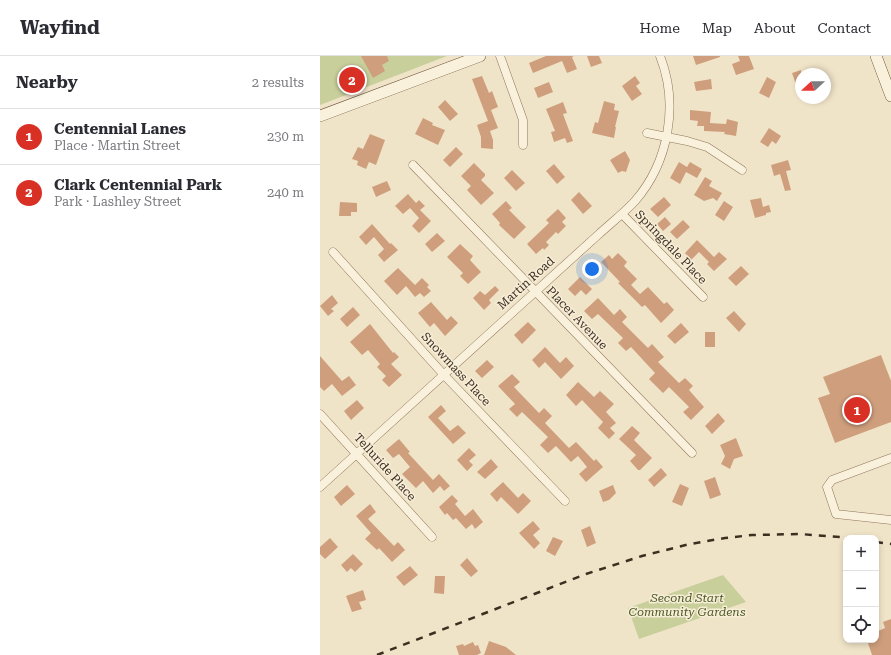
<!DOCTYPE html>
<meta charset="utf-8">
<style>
:root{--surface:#fff;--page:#f2f2f3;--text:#2b2b33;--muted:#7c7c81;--line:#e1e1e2;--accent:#d93025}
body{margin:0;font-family:"Roboto Serif",serif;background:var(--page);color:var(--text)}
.controls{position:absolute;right:12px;bottom:12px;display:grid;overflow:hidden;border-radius:8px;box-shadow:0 2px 6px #0003}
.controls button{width:36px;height:36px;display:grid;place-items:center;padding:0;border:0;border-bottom:1px solid var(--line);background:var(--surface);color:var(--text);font:20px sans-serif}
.compass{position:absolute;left:475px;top:12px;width:36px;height:36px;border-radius:50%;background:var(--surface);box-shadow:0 2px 6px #0003;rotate:249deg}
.you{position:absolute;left:272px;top:213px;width:14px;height:14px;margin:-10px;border:3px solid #fff;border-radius:50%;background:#1a73e8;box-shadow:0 0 0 6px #1a73e833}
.badge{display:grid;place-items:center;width:26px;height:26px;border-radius:50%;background:var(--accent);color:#fff;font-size:13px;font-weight:700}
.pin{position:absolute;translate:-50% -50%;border:2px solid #fff;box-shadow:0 1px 4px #0006}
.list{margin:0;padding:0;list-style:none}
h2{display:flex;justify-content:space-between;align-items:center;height:52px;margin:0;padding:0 16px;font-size:17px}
h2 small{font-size:13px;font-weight:400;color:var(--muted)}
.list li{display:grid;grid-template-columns:26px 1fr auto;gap:12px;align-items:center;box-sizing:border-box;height:56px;padding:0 16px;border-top:1px solid var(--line)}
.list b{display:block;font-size:15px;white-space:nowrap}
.list p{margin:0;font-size:13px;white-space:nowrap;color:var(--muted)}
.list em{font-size:13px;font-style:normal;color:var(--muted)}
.icon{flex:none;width:22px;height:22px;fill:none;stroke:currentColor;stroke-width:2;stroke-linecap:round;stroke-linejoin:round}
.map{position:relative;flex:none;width:571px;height:599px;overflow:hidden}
header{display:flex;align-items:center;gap:24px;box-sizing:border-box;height:56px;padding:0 20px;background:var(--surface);border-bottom:1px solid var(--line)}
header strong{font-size:19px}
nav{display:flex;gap:22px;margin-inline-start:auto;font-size:14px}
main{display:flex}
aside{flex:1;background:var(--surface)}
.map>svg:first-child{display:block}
.green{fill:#c9cf9b}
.building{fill:#cf9f7d}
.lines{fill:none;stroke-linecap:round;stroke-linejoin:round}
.street-casing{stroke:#8d765c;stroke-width:9}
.secondary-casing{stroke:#6f573f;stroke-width:12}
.street{stroke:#faf1dc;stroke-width:8}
.secondary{stroke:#faf1dc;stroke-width:11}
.rail{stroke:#3d2e20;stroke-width:2.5;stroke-dasharray:7 7;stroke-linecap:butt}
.labels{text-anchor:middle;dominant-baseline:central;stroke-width:3;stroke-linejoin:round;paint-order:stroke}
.street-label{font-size:12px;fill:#3d2e20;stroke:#f7eed8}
.park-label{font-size:12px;font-style:italic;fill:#4d5a26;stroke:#f7eed8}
</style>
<header>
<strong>Wayfind</strong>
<nav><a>Home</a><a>Map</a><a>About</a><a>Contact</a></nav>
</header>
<main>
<aside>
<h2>Nearby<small>2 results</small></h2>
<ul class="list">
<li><span class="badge">1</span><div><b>Centennial Lanes</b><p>Place · Martin Street</p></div><em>230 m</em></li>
<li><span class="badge">2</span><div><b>Clark Centennial Park</b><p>Park · Lashley Street</p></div><em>240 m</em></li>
</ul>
</aside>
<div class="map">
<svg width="571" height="599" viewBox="0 0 571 599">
<rect width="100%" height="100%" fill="#f0e4c8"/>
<path class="green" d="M0 0H127L0 49Z
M403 519 426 546 319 583 308 552Z"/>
<path class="building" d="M41 0H67L69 5 62 9 65 15 53 22Z
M226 0H254L252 1 257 13 247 17 242 5 213 17 209 7Z
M267 0H279L282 7 271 11Z
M373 0H400V1L376 9Z
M418 0H429L434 13 416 19 412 8 420 5Z
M481 14V40H480L472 17Z
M162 20 169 37 172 35 178 51 171 54 178 72 170 75 173 84V93L161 92V81L157 69 168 65 152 23Z
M315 20 320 27 316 30 322 38 312 45 302 30Z
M447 21 456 26 449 42 439 37Z
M391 23 392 33 376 35 374 26Z
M229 26 233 36 218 42 214 32Z
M125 44 138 58 130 65 118 51Z
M284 45 295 48 294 54 299 55 295 71H296L294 82 272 77 275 66 278 67Z
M243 46 247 57 243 58 253 85 247 87 245 82 234 86 231 76 235 75 226 53Z
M370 54 391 56 390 67 406 68 407 63 418 66 416 80 404 78 405 76 384 75V70H377L378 65 370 64Z
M103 62 113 67 112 69 125 74 118 89 95 78Z
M449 72 461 80 456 88 452 85 448 91 440 86Z
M50 78 65 84 56 109 49 106 46 113 37 109 38 105 32 103 38 91 43 93Z
M136 91 143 98 130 111 123 104Z
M305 95 310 104 306 116 302 115 298 117 290 104Z
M468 104 471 114 466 115 471 134 465 135 460 118 454 120 451 109Z
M359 106 367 111 370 106 382 113 377 122 366 116 360 128 350 122Z
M154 107 165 118V120L161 124 174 137 161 149 147 134 151 130 141 120Z
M234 108 245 121 237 128 226 115Z
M192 114 205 127 196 135 184 122Z
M385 121 392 125 389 130 402 137 397 145 393 142 384 145 374 139Z
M67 125 71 134 56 141 52 131Z
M259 136 272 150 263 158 251 144Z
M88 138 96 147 99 144 105 150 100 154 111 165 99 177 92 170 99 162 90 152 83 158 75 150Z
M344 141 351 149 338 161 330 153Z
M441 142 443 151 449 149 451 156 446 157V159L435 162 430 144Z
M186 145 192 152 189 154 206 171 194 183 179 169 180 167 172 158Z
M404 145 413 151 404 165 395 159Z
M20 146 37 147V156H31V160H19Z
M238 153 246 162 242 166 246 170 238 178 236 176 226 186 229 189 224 194 223 192 216 198 207 188 229 167 226 164Z
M345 161 351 168 343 175 337 168Z
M363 164 370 171 357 183 350 176Z
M52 168 70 188 71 187 78 194 64 206 58 199 64 193 54 181 46 189 39 181Z
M117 177 125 185 112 196 105 188Z
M377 184 394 201 399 196 407 203 394 215 387 208 389 206 379 196 371 204 365 197Z
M140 188 153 200 150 204 161 216 148 228 140 220 143 217 127 201Z
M298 197 307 206 304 210 317 223 311 229 320 238 328 231 344 248 347 246 354 254 341 267 325 249 322 251 298 227 300 226 281 206 289 199 292 203Z
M421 210 429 218 416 230 408 222Z
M78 212 95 229 102 222 109 229 107 231 111 235 104 241 100 237 95 241 86 230 77 239 64 225Z
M260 221 272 233 266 239 261 234 255 240 248 233Z
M175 230 179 234 169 244 171 247 164 254 153 242 160 235 165 239Z
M12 239 18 247 11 253 14 255 8 260 0 250Z
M278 242 294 259 300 253 307 261 302 266 328 292 332 288 344 301 338 306 359 327 365 322 373 330 369 334 384 351 371 364 363 356 369 351 349 331 343 337 329 323 335 317 311 291 306 295 298 287 303 282 278 258 272 263 264 255Z
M111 246 127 264 131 260 138 267 125 280 114 267 110 271 98 257Z
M33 251 40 259 27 271 20 263Z
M414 255 426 268 419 276 406 262Z
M208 266 216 274 202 288 194 279Z
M361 267 369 276 355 288 347 280Z
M50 268 73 297 74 296 79 301 71 308 82 319 69 331 62 324 66 320 57 311 60 308 48 294 42 299 30 286Z
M385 276H395V291H385Z
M225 291 240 307 246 301 254 310 241 323 225 306 219 312 212 304Z
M561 299 571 325V366L515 387 498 342 510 338 503 321Z
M0 300 22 325 29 320 36 329 22 340 12 328 4 335 0 331Z
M167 304 174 311 162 322 155 315Z
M192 318 200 326 194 331 219 357 224 352 232 360 225 367 249 392 256 386 274 405 276 403 283 411 266 426 259 418 267 411 258 400 251 406 236 390 228 397 220 389 228 381 202 356 197 361 189 353 195 348 178 330Z
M258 326 274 341 280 335 294 348 286 356 296 367 290 372 295 377 289 383 278 372 283 366 262 344 256 350 246 339Z
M37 344 44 352 31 364 24 355Z
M121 349 126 355 118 362 130 375 138 369 146 377 133 388 108 361Z
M398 357 405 365 392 378 385 370Z
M312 370 320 377 314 384 332 402 320 414H318L310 405 316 399 299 383Z
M416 382 423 400 414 403 410 413 401 408 405 400 400 389Z
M79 383 90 396 88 397 113 424 119 418 130 430 124 435 120 430 113 437 103 425 96 432 82 418 90 411 79 398 73 402 66 394Z
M149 392 156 399 149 405 153 409 147 415 137 404Z
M171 403 178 411 165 423 157 416Z
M341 412 347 419 334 431 328 424Z
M395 421 401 439 390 443 384 425Z
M183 426 198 442 203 437 211 445 198 458 181 441 177 446 170 438Z
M360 428 369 432 362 450 352 446Z
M27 429 35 438 21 450 14 441Z
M293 429 296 437 289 444 283 446 279 435Z
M132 439 138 445 135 448 145 460 153 453 163 466 155 473 152 468 146 473 136 462 133 464 127 457 125 459 119 451Z
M50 448 56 456 48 463 74 490 78 486 85 494 72 506 59 492 57 494 45 483 51 477 36 460Z
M213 465 220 473 213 479 220 487 214 493 199 477Z
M270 470 276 487 267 491 261 474Z
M233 481 243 485 235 500 226 495Z
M10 482 18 491 5 503 0 498V491Z
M33 498 43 508 35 516 31 512 27 516 21 509Z
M147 502 158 515 151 521 140 509Z
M90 510 98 519 84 530 76 521Z
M115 520H125L124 538 114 537Z
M43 534 46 544 39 546 42 553 32 556 26 540Z
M571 563V599H552L547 584H556V576L565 572 563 566Z
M169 585 186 591 196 599H164Z
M153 586 155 590 158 589 161 597 157 599H139L136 590 143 588 144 590Z"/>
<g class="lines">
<g class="street-casing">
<path id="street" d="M180 0 203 64V89
M327 77 367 85 387 91 422 114
M93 109 372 397
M302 158 383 241
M13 196 124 319 245 445
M0 358 112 481
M571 402 512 424 507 431 516 458 571 464
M0 431 279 178C291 167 304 157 315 145 349 106 359 48 340 0"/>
</g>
<g class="secondary-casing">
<path id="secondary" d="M556 0 571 40
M0 60 160 0"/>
</g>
<use href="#street" class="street"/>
<use href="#secondary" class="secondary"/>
<path class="rail" d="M556 486 571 488
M57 599 266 518 322 500 370 488 405 482 432 479 480 478 532 482"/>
</g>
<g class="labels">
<g class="street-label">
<text transform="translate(351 191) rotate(46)">Springdale Place</text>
<text transform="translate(206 227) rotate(-42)">Martin Road</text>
<text transform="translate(257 262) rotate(46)">Placer Avenue</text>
<text transform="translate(136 313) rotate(47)">Snowmass Place</text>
<text transform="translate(65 411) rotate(48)">Telluride Place</text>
</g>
<g class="park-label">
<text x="367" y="542">Second Start<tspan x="367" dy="14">Community Gardens</tspan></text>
</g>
</g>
</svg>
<div class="controls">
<button>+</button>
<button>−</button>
<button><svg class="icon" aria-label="locate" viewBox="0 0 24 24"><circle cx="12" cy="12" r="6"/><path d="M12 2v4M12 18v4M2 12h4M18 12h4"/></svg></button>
</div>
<svg class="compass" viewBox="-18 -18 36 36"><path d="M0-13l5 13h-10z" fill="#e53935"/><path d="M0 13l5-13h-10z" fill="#7c7c81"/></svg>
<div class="you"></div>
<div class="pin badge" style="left:537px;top:354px">1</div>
<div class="pin badge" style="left:32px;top:24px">2</div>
</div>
</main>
